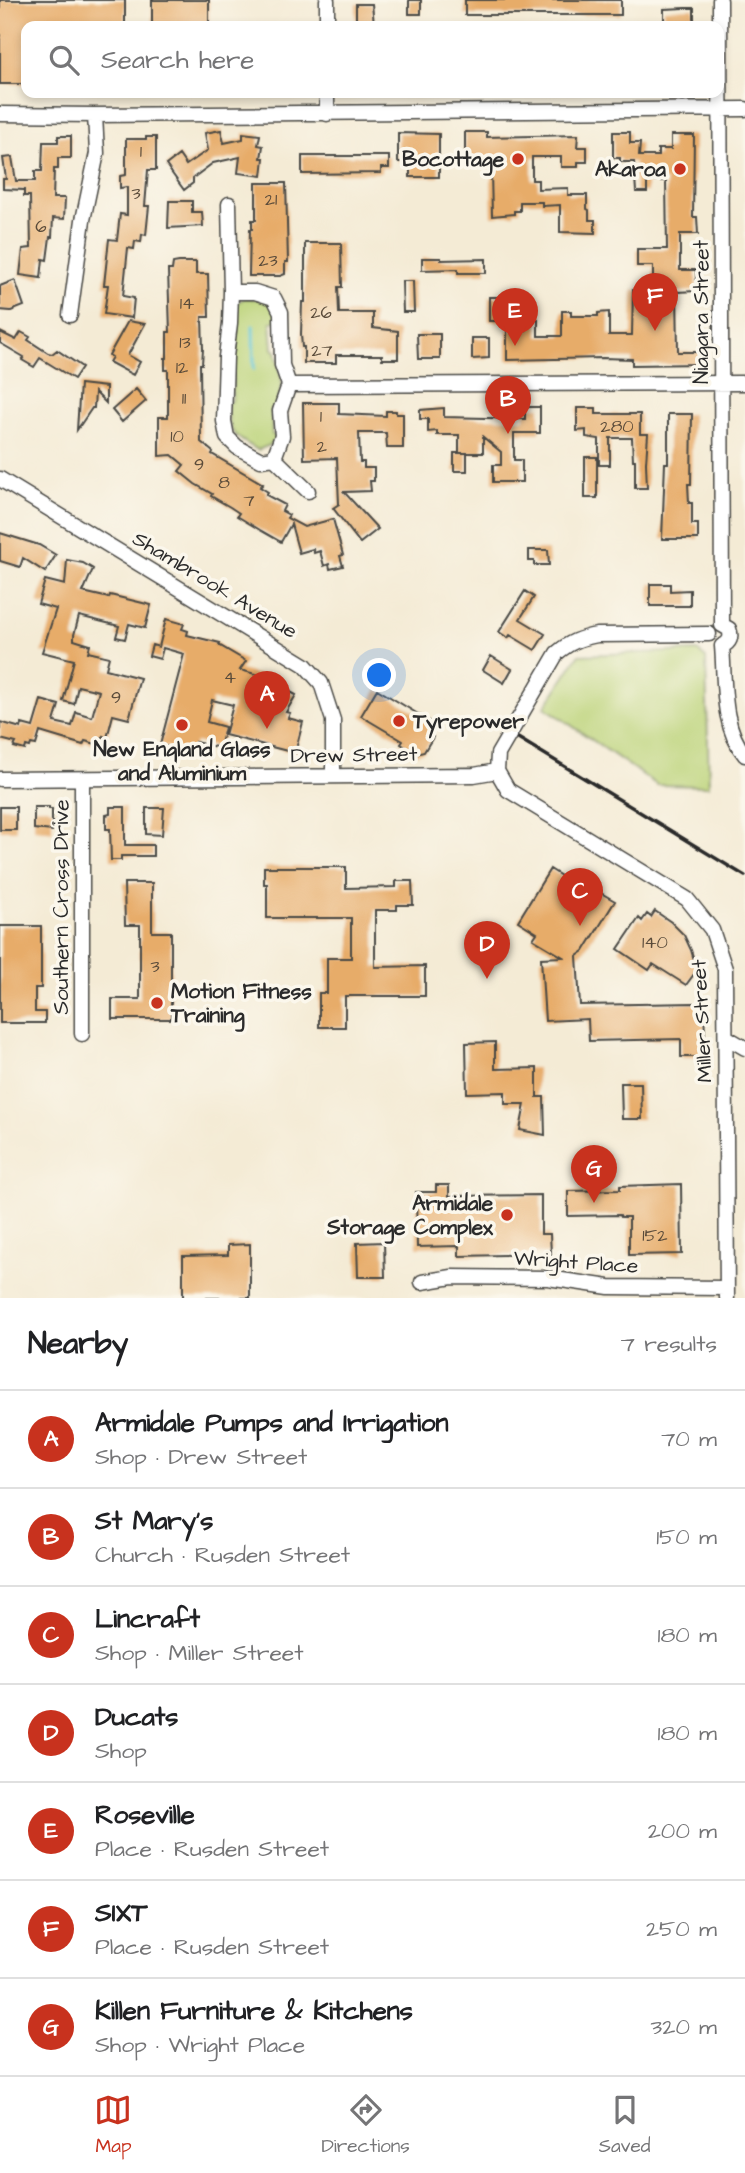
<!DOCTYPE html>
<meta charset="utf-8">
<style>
:root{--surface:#fff;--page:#f2f2f2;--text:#202124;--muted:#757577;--line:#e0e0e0;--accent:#c8321e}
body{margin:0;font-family:"Architects Daughter",sans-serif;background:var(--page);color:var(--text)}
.you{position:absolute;left:380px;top:676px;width:24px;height:24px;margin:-18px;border:5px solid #fff;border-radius:50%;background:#1a73e8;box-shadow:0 0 0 10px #1a73e833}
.badge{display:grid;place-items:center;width:46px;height:46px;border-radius:50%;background:var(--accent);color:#fff;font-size:23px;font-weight:700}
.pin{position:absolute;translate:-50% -58px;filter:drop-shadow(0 2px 4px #0008)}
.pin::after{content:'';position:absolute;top:37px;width:24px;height:21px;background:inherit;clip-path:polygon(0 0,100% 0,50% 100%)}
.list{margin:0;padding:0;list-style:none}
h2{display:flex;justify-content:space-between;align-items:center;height:91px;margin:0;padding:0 28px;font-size:30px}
h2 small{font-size:23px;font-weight:400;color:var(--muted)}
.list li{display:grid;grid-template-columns:46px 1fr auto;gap:21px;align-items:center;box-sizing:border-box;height:98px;padding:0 28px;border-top:2px solid var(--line)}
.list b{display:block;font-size:26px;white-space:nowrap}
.list p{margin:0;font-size:23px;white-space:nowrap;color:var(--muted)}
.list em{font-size:23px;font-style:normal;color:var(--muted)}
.icon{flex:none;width:38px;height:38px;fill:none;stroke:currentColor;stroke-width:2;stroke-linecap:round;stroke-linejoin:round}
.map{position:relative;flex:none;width:745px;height:1298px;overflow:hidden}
.search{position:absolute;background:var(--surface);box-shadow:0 4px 10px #0003;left:21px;right:21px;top:21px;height:77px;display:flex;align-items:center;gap:18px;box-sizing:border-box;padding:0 24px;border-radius:14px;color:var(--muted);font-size:26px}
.sheet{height:777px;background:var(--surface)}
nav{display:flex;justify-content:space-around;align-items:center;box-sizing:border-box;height:98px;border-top:2px solid var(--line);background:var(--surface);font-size:19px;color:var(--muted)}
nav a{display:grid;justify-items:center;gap:4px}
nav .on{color:var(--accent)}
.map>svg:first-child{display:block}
.green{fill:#bbd378;stroke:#737f52;stroke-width:2}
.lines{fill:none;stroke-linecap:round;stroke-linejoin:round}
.stream{stroke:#56c3cd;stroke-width:3.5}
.building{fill:#e7ac69}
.minor-casing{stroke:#494844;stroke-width:17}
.minor{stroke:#fff;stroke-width:14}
.rail{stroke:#2b2b2b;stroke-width:3.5}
.poi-dot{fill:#c8321e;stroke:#fbf7ec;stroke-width:2.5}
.labels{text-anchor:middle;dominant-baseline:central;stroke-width:7;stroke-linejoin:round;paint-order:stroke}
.number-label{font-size:18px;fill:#5a4b3a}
.poi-label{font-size:21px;font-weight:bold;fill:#2b2b2b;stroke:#fbf7ec;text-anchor:end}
.street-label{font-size:21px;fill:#2b2b2b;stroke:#fbf7ec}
</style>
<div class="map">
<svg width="745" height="1298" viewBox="0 0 745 1298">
<rect width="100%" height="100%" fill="#fbf7ec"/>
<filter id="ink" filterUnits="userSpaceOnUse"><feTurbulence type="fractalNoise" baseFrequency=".0143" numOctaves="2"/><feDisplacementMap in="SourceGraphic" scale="14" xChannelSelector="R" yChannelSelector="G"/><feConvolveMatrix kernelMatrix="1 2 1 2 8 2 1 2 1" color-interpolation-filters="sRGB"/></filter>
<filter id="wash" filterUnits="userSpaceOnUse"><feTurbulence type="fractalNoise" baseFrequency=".00686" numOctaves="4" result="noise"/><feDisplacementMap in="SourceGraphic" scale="28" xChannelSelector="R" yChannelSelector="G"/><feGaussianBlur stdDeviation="1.57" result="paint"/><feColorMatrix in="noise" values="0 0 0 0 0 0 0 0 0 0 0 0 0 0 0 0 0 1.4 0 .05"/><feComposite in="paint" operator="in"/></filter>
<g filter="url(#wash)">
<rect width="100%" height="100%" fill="#f4ebd5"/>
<path class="green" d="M245 298 270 300 277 315 276 321 271 322 273 349 276 351 282 382 277 409H271L272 435 278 436 270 445 258 450C232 435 227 433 228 402L232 401 233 361H229L236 303Z
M697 651 706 658 709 786 657 785 545 707 579 655Z"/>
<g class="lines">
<path class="stream" d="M253 326 254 369"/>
</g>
<g id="blocks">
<path class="building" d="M0 0H125V26H26V84H0Z
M152 0H209V26H152Z
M409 0H421V14H409Z
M465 0H621V15H465Z
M356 4H372L374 24H356Z
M685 8H694V26L664 25V9Z
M221 130 224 143 243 139V133L260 135 258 145 263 146 261 158H264L262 176 238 173 240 157 213 163 193 178V183L184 190 166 165 179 155 186 165 208 150 205 133Z
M465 132H487V137L578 135 577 147H587V162H578V167H561V157H532V180H538V189L568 188V195H587V209L589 210V220H595V233L560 232V205L542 206V202H520V211H514V214L492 216 491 171H489V159H465Z
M613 132H630V143H640L639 156H658V149H671V135H694L693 217H697L698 234H680V270H696V291L677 292 678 352H703V364L632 365V359L603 358 507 360V330H526V319H538V336H562V311H571V316H598V313L609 312V335H632L633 290H653V266H637V249H667L666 181H647V192H636L634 162H620V158H613Z
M398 133 439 134V177H410V162H398Z
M58 136H71V158H58V169H54L53 198H65L64 219 53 218 52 237H50L47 260 43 259 41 278 20 275 23 249 31 248 30 196H24V190L3 189V179H6L3 158 12 157 16 181H35V171H42L43 142H58Z
M146 137H156V170H148L145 206H149L146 235 142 234 141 242 135 241 134 249 128 248 123 296 134 298 132 318 104 314 108 285H104L109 239 117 240 120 214 127 215V187L120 188V176L126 175V139H146Z
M302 156H389V168H381V173L302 174Z
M256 183H286L288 262H285V274L280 276H249L250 229H252V220H256Z
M169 201H192V212H202L203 226 168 228Z
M305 243H341L342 287H338L339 313H373V328L398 331V359H382V355H336V363H304V347H302L301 334 302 302H305Z
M422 258H441V260L486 259V273H458V269L422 270Z
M179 262H196V274H208L209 317H202L203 349 202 364H200L201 442 213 452 212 454 263 484 260 487 268 492 266 495 285 505 282 511 289 515 287 518 304 527 333 519 343 555 340 556 343 566 330 569 329 564 324 566 320 551 314 553 313 549 299 553 291 524 281 542 260 530 237 516 239 513 230 507 211 496 212 494 195 484 179 471 184 465 172 455 159 456V417H168V370H165V358H167V332H170L168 270H172L173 263Z
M15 280 24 306 11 311 0 310V286Z
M402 281H413L414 312H403Z
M489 297H507V309H500V321H489Z
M128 321 145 324 128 355 140 362 133 375 109 362 112 357 109 355Z
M0 332 16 340 21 332 30 337 28 340 48 353 52 354 57 350 82 367 74 379 40 358 34 367 22 360 24 357 0 343Z
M417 334H440V359H418Z
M472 338H489V358L472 359Z
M80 384 106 387V403L95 392 94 408H92L77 430Z
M136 389 146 401 122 422 112 410Z
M303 403H339V414L386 416V411H396V414H403V448H387L386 433H359L360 462H364V468H374V481H370L371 491 344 492 378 529 360 543 333 508 339 504 337 458 304 459Z
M525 407H540V433H514V460H522V482H493V465H501V452L483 437V453H459V435H437V431L428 432V419H420V410L444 408V417L525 419Z
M577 408H596V414H640V434H648L646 463 647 488H635V460H633L632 438H610V465H599V439L586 437V430L577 431Z
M668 414H692L691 484H688L689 503H692V524H698V539H662L665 463H668Z
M454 453H467V471H454Z
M585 457H597V498H585Z
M0 533 39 545 56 555 45 572 23 558 20 567 0 561Z
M529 550H548L549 565H534V561H529Z
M67 560 83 563 93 569 83 592 109 598 110 595 151 605 145 628 129 624 125 639 116 637 119 626 79 616 74 635V640L90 645 88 652 109 657 106 669 140 678 129 719 113 715 107 738 103 736 100 745 85 741 83 745 40 732 36 745 31 744 30 747 26 746 25 750 14 747 16 743 0 739V722L21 728 22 724 33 727 41 700 59 705 54 722 72 726 76 712 92 717 99 691 78 686 74 704 63 701 74 660 42 652 56 609 38 604 45 580 65 585Z
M650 584H670V591L690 590V606H650Z
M525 591 534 597 520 619 545 634 535 650 510 635 508 638 499 632Z
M166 619 184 624 182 629 188 631 187 635 220 643 219 645 246 661 240 670 259 675 296 695 286 712 290 713 288 718 303 722 295 753 225 735 233 705 212 700 207 722 225 727 220 748 195 742 192 753 160 745 184 654 163 648 160 659 149 656 152 645 159 647Z
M491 656 512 669 504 683 483 670Z
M377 689 436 725 430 735 433 737 424 752 416 754 401 744 403 741 361 716Z
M0 807H16V830H0Z
M34 807H49V809H52V831L34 829Z
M110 807H125V845H153V856H121V860H111L110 829H106V815L110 814Z
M146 808H164L162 835 146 834Z
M264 867H346V888L396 887V881H412L413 905H397V910H375V967L425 966V996H345V1027H319V993H327V958H351V918H267V884H264Z
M550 869 582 889 585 884 615 901 584 951 577 956 580 1005 696 1003 704 1012 706 1057H681V1039L589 1041 588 1019 545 1021 541 958 563 957 533 939 537 933 518 921Z
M124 883H152V932H171V1019H112V999H140V925H125Z
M655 911 671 922 684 935 691 950 697 970 686 985 653 964 649 970 618 949 639 918 642 921 647 914 651 917Z
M0 926H41V988H35V1012H45V1023H0Z
M495 1042V1069L537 1068V1097H544L545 1135 520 1130 525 1104H505V1092L467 1093 466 1043Z
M621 1083H641L642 1119H622Z
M681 1184 682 1254 629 1255V1217H621L620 1215 568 1216V1191L620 1190V1186Z
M436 1185H449V1196L541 1195V1234H550L551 1254 459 1256V1246L417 1247 416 1192H436Z
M384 1242 385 1277H358L357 1243Z
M250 1244V1298H183V1256L228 1255V1245Z"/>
</g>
</g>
<g filter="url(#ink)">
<use href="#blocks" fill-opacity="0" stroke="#494844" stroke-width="2"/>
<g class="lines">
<g class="minor-casing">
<path id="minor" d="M327 0V26
M720 0 722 625
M327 93V114
M0 114 95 115 745 109
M229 204 231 292 230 323 226 357 224 421 227 437 237 447 261 460 274 458
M231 292H255L274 298 281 312 282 365 289 385 280 411 282 436 274 458
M70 315 83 220 97 153 95 115
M289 385 745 383
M274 458 308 491
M0 479 305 665 321 683 333 720V776
M722 625 729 629C732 637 730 643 722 646
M722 646C725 681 721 727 745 755
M497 771 508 790 687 899 712 930 725 969 727 1298
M497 771 498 754 557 653C570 642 580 638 597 635L709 634
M0 779 474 775 497 771
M82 779V1034
M726 1037 745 1048
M422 1282 452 1277 548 1278 609 1287 727 1288"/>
</g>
<use href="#minor" class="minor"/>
<path class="rail" d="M518 738 745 876"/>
</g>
</g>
<g class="poi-dot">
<circle cx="518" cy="159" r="7"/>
<circle cx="680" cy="169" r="7"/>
<circle cx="399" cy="721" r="7"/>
<circle cx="182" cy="725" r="7"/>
<circle cx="157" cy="1003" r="7"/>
<circle cx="507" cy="1215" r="7"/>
</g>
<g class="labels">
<g class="number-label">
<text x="141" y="151">1</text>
<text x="136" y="193">3</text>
<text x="271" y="199">21</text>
<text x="41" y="226">6</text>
<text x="268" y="260">23</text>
<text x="187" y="303">14</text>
<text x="321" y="312">26</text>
<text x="185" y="342">13</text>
<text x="322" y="350">27</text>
<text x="182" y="367">12</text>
<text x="184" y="398">11</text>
<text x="321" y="416">1</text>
<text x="617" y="426">280</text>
<text x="177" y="436">10</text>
<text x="322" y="446">2</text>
<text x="199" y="464">9</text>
<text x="224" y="482">8</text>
<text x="249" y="500">7</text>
<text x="230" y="677">4</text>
<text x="116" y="697">9</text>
<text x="655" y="942">140</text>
<text x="155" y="966">3</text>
<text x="655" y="1235">152</text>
</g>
<g class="poi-label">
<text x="504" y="159">Bocottage</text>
<text x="666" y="169">Akaroa</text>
<text x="413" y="721" text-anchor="start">Tyrepower</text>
<text x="182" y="749" text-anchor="middle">New England Glass<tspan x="182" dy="24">and Aluminium</tspan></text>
<text x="171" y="991" text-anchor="start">Motion Fitness<tspan x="171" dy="24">Training</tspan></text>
<text x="493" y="1203">Armidale<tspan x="493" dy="24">Storage Complex</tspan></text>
</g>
<g class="street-label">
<text transform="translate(701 312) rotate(-90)">Niagara Street</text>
<text transform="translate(215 585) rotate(31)">Shambrook Avenue</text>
<text transform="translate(354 755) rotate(-1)">Drew Street</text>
<text transform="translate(61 907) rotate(-90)">Southern Cross Drive</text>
<text transform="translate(702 1021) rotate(-93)">Miller Street</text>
<text transform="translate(576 1262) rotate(4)">Wright Place</text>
</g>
</g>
</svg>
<div class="you"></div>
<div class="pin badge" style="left:267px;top:729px">A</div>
<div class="pin badge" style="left:508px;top:434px">B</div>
<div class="pin badge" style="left:580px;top:926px">C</div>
<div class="pin badge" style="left:487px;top:979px">D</div>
<div class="pin badge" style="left:515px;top:346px">E</div>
<div class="pin badge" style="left:655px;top:331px">F</div>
<div class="pin badge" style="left:594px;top:1203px">G</div>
<div class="search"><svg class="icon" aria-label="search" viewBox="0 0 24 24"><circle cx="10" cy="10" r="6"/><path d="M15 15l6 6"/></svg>Search here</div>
</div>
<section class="sheet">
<h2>Nearby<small>7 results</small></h2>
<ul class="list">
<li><span class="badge">A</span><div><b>Armidale Pumps and Irrigation</b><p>Shop · Drew Street</p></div><em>70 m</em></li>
<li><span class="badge">B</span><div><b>St Mary's</b><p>Church · Rusden Street</p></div><em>150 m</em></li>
<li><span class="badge">C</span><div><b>Lincraft</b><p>Shop · Miller Street</p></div><em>180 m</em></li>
<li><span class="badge">D</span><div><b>Ducats</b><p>Shop</p></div><em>180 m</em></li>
<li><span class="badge">E</span><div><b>Roseville</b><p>Place · Rusden Street</p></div><em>200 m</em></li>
<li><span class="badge">F</span><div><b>SIXT</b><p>Place · Rusden Street</p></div><em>250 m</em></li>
<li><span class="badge">G</span><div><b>Killen Furniture &amp; Kitchens</b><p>Shop · Wright Place</p></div><em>320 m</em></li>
</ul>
</section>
<nav>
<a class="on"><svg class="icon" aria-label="map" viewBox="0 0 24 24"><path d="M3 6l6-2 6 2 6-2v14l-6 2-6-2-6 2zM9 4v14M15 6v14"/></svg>Map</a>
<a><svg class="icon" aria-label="directions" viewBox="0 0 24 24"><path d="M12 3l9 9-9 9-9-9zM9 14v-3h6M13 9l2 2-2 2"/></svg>Directions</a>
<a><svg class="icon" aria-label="saved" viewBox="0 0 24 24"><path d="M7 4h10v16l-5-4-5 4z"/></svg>Saved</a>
</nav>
